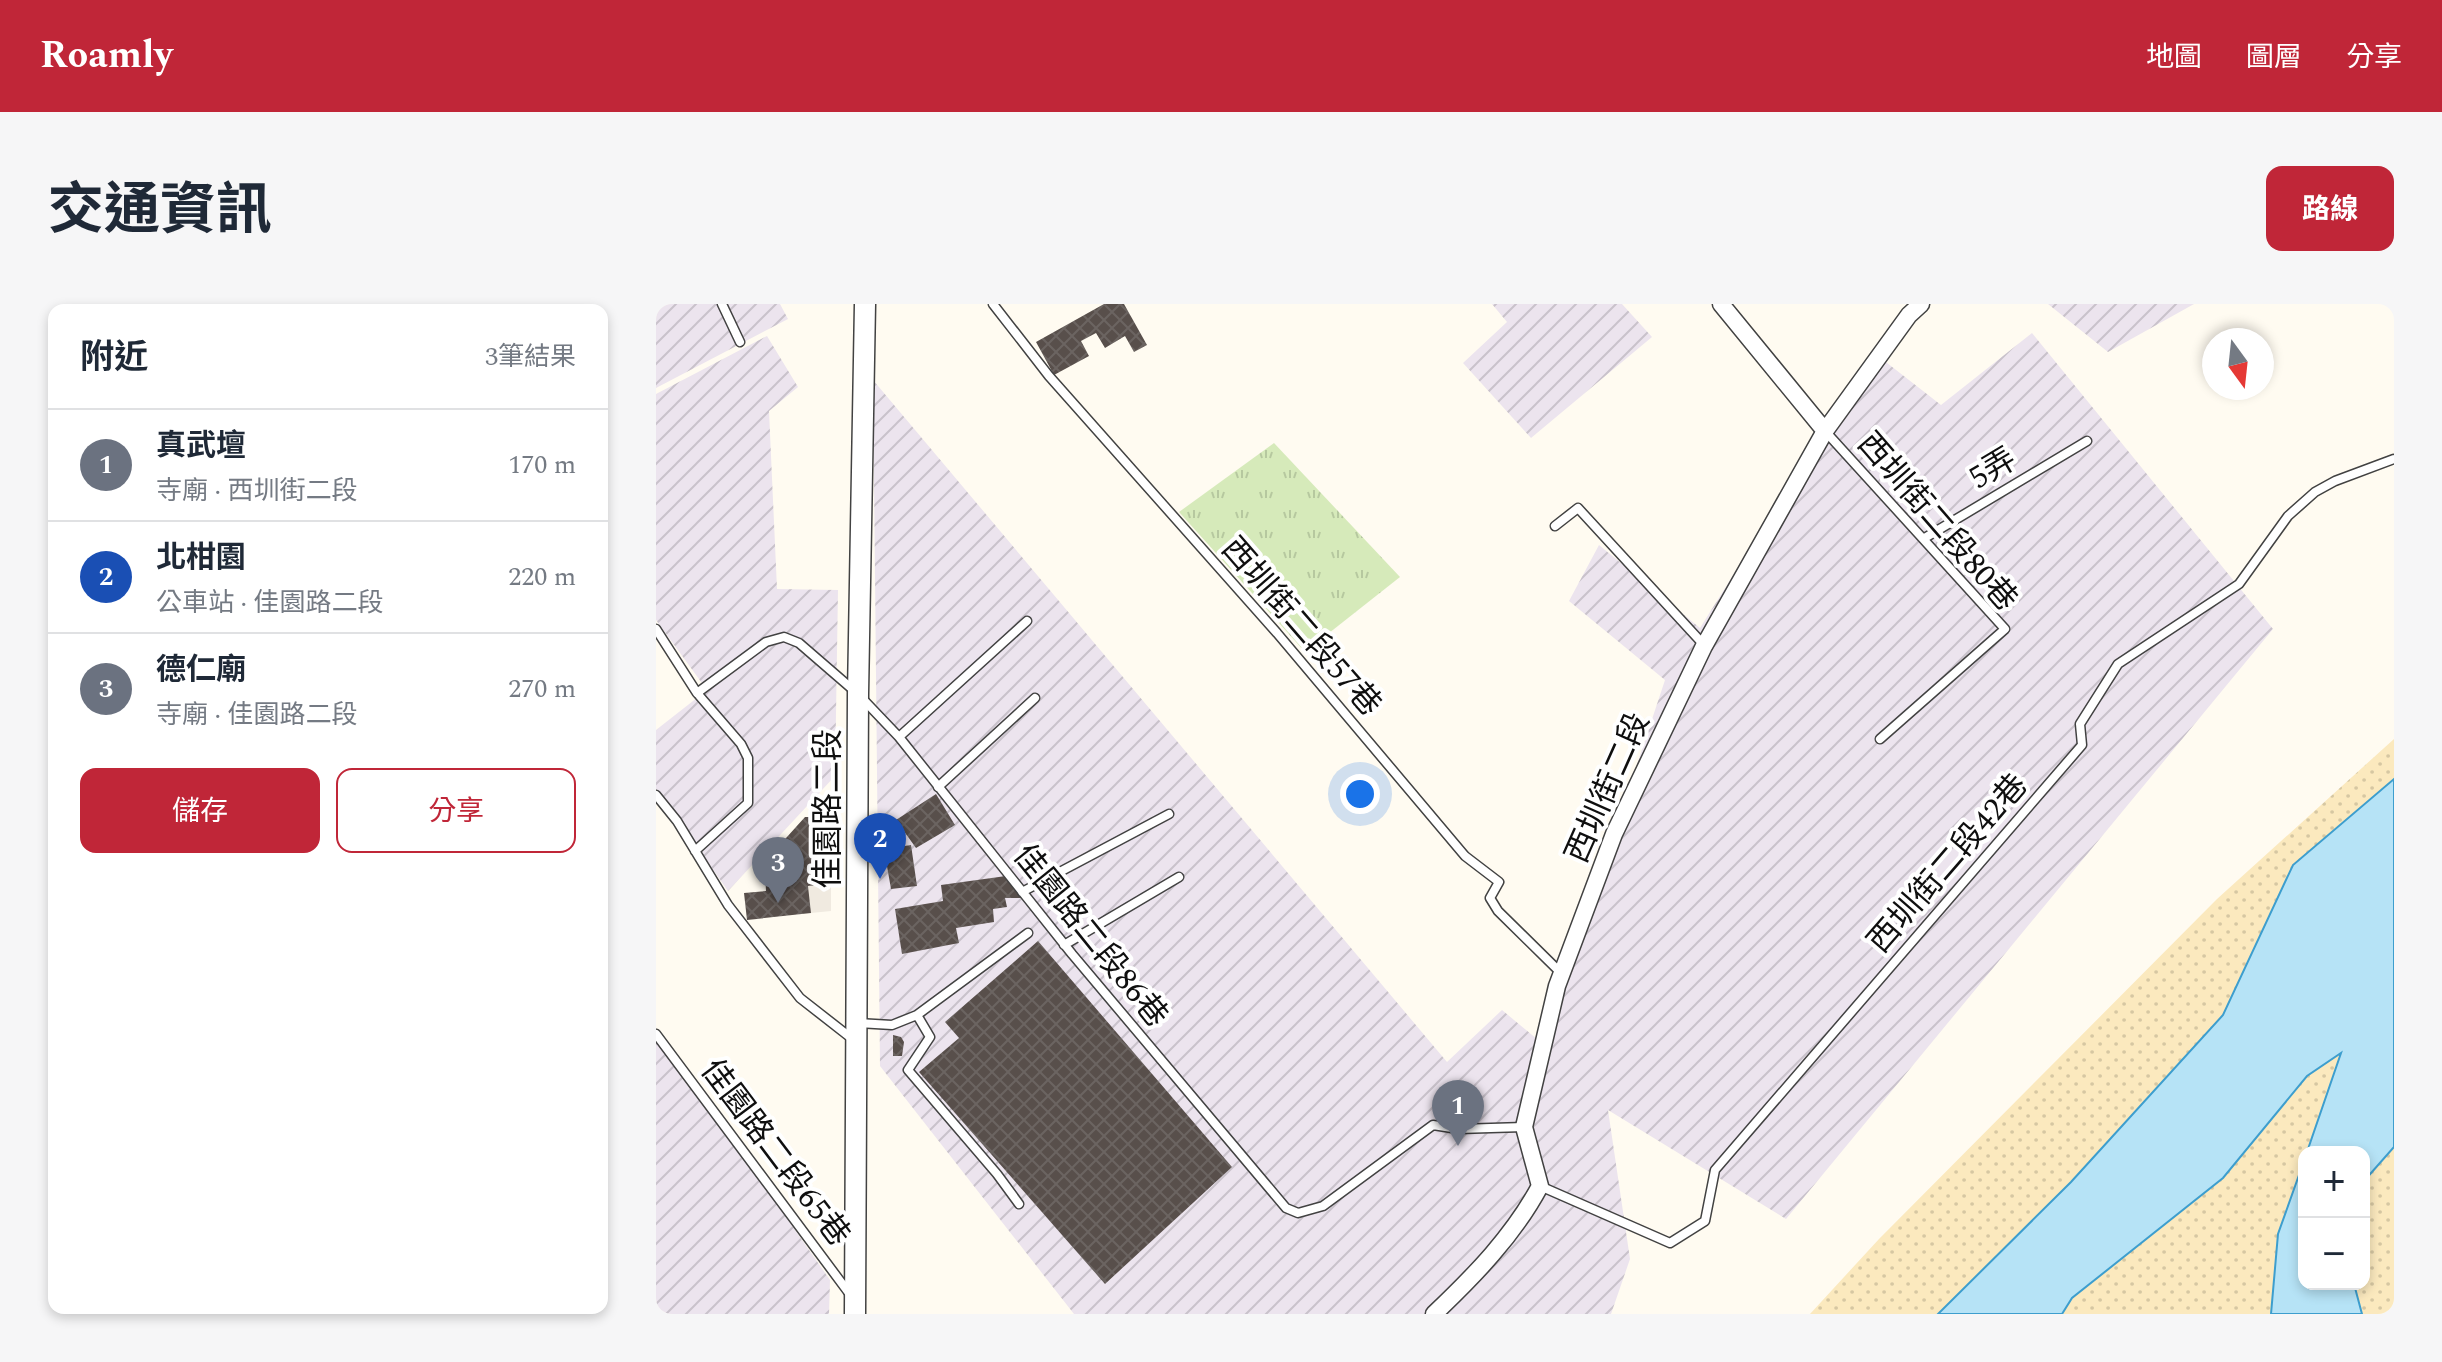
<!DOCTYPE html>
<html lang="zh-TW">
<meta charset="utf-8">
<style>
:root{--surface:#fff;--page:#f6f6f7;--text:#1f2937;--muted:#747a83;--line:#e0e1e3;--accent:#c02638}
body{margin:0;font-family:Spectral,"Noto Sans TC",serif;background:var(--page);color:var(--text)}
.controls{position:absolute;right:24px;bottom:24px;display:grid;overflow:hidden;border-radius:16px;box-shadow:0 4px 12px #0003}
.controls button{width:72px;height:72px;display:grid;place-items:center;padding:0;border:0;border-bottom:2px solid var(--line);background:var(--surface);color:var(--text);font:40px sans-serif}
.compass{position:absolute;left:1546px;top:24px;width:72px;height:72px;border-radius:50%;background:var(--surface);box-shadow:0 4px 12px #0003;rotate:165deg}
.you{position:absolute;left:704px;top:490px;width:28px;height:28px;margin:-20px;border:6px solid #fff;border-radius:50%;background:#1a73e8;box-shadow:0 0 0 12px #1a73e833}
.badge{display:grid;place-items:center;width:52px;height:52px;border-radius:50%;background:var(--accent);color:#fff;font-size:26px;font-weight:700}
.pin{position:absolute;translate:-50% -66px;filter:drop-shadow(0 2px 4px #0008)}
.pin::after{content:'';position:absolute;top:42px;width:28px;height:24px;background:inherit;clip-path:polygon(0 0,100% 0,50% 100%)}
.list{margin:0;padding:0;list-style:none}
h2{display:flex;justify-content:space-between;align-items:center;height:104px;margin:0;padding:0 32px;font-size:34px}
h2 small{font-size:26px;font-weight:400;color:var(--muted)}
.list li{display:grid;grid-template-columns:52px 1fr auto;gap:24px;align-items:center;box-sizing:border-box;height:112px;padding:0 32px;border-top:2px solid var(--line)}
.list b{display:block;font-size:30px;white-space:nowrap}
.list p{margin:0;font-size:26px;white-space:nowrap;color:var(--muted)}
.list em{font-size:26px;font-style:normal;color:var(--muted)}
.actions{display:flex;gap:16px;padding:24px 32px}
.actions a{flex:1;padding:18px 0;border:2px solid var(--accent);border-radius:16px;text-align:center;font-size:28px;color:var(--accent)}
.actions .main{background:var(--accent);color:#fff}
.map{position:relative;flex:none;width:1738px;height:1010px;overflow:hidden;border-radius:16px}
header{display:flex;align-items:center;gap:48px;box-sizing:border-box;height:112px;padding:0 40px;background:var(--accent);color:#fff}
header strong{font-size:38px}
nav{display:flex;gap:44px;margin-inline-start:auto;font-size:28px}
.intro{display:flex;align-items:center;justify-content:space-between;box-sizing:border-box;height:192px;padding:0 48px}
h1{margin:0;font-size:56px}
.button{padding:20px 36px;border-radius:16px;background:var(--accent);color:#fff;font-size:28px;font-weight:700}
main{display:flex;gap:48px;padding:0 48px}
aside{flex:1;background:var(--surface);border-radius:16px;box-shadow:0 4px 12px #0003}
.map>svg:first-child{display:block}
.industrial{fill:url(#industrial-furrows)}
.sand{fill:url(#sand-dots);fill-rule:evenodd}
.park{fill:url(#park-tufts)}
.plaza{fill:#f0eae0}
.water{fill:#b6e3f6;stroke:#3d9ece;stroke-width:2}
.building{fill:url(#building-cross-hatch)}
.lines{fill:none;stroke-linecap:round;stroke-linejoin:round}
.service-casing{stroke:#424242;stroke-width:11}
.minor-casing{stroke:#424242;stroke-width:19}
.tertiary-casing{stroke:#424242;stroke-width:23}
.service{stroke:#fff;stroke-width:8}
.minor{stroke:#fff;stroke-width:16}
.tertiary{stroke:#fff;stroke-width:20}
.labels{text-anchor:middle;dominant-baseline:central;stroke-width:8;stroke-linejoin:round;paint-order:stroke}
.street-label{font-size:32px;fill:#0f0f0f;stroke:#fff}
</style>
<header>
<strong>Roamly</strong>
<nav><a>地圖</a><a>圖層</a><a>分享</a></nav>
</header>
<div class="intro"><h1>交通資訊</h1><a class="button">路線</a></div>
<main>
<aside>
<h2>附近<small>3筆結果</small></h2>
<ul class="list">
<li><span class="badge" style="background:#6b7280">1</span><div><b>真武壇</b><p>寺廟 · 西圳街二段</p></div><em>170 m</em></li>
<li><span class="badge" style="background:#1a4fb4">2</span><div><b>北柑園</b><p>公車站 · 佳園路二段</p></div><em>220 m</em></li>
<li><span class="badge" style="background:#6b7280">3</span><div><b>德仁廟</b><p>寺廟 · 佳園路二段</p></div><em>270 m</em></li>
</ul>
<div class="actions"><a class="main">儲存</a><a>分享</a></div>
</aside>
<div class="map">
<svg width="1738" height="1010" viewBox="0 0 1738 1010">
<defs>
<pattern id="industrial-furrows" width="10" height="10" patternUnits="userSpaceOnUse" patternTransform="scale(2)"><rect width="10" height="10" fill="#ece4ee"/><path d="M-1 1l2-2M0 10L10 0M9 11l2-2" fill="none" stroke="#c9c2cb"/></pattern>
<pattern id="sand-dots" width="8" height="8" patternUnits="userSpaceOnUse" patternTransform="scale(2)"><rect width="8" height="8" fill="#fbe9be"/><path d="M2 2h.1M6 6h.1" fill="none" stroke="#d6c7a2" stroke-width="1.8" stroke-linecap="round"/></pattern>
<pattern id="park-tufts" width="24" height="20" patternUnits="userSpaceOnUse" patternTransform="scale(2)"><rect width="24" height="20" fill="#d6eaba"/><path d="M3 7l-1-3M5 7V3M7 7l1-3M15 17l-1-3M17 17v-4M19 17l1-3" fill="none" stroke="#b6c89f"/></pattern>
<pattern id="building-cross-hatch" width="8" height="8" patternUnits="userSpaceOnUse" patternTransform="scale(2)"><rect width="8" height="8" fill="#584f4b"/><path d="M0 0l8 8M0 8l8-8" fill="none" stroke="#6b6461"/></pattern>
</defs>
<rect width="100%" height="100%" fill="#fffbf1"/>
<path class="industrial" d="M0 0H124L132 15 0 84Z
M836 0H966L996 33 875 134 807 59 851 18Z
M1392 0H1538L1452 48Z
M1376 29 1617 325 1130 915 952 806 974 955 955 1010H418L224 762 217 76 791 758 846 706 888 741 1009 376 913 297 943 241 1044 324 1217 48 1285 101Z
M111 32 142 83 113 107 121 285 182 286 179 472 72 587 0 485V426L51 386 0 316V90Z
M0 727 174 976 173 1010H0Z"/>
<path class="sand" d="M1738 435V1010H1154L1223 935 1561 595ZM1648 848H1708V980H1648Z"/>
<path class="park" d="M618 139 744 273 649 348 523 208Z"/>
<path class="plaza" d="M175 580V607L155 609 152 582Z"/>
<path class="water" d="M1738 475V843L1708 877V848H1651L1685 749 1651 772 1567 874 1416 994 1406 1010H1282L1415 878 1567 711 1637 561Z
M1648 857V980H1698L1706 1010H1615L1622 930Z"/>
<path class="building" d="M448 0H468L491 41 478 48 469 32 449 44 440 29 425 37 433 52 398 71 380 38Z
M280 490 299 521 260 544 240 516Z
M175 495V580L152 582 155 609 91 616 88 589 110 587 109 569 113 568 112 554 149 513H156L163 497Z
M255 541 261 582 235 585 228 545Z
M350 572 367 594H349L351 603 337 605 338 618 300 624 303 639 246 650 239 605 287 597 285 581Z
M382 637 576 863 449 980 263 768 303 734 289 718Z
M237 731 245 733 248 738 246 752H237Z"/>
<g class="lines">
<g class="service-casing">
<path id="service" d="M66 0 84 38
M337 0 393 72 621 329 809 552 843 578 834 594 842 607 905 669
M1169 127 1349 325 1224 435
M899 222 922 204 1048 341
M1267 235 1431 137
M0 325 41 389 85 440 92 454V499L39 547
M41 389 110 338 128 333 143 339 202 390 243 433 416 650 630 904 642 909 667 902 777 821 802 825 868 823
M243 433 371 317
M282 483 379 394
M0 491 21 517 72 601 144 694 199 737
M366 588 513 510
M408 641 523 573
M261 711 274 733 252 766 341 870 363 900
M202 719 236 721 261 711 372 629
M0 730 193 989
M884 882 1014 939 1049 917 1059 866 1426 441 1424 420 1462 360 1583 280 1632 212 1659 188 1679 177 1738 155"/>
</g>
<g class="minor-casing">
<path id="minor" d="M1065 0 1169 127
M778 1010C818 972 858 931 884 882L868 823 901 682 958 530 1048 342 1169 127 1253 11 1265 0"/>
</g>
<g class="tertiary-casing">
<path id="tertiary" d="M199 1010 202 390 209 0"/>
</g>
<use href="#service" class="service"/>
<use href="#minor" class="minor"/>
<use href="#tertiary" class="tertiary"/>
</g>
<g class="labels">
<g class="street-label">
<text transform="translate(1337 165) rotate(-31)">5弄</text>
<text transform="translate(1281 218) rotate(49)">西圳街二段80巷</text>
<text transform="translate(645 323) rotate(49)">西圳街二段57巷</text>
<text transform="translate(952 484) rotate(-66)">西圳街二段</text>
<text transform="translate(172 505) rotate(-90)">佳園路二段</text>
<text transform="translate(1292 560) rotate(-49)">西圳街二段42巷</text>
<text transform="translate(434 632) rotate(51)">佳園路二段86巷</text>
<text transform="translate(119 849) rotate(53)">佳園路二段65巷</text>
</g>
</g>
</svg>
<div class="controls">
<button>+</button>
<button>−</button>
</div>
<svg class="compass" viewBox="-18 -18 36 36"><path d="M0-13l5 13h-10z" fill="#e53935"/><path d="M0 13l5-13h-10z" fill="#747a83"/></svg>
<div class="you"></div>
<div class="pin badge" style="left:802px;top:842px;background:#6b7280">1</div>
<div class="pin badge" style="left:224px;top:575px;background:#1a4fb4">2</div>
<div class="pin badge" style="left:122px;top:599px;background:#6b7280">3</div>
</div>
</main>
